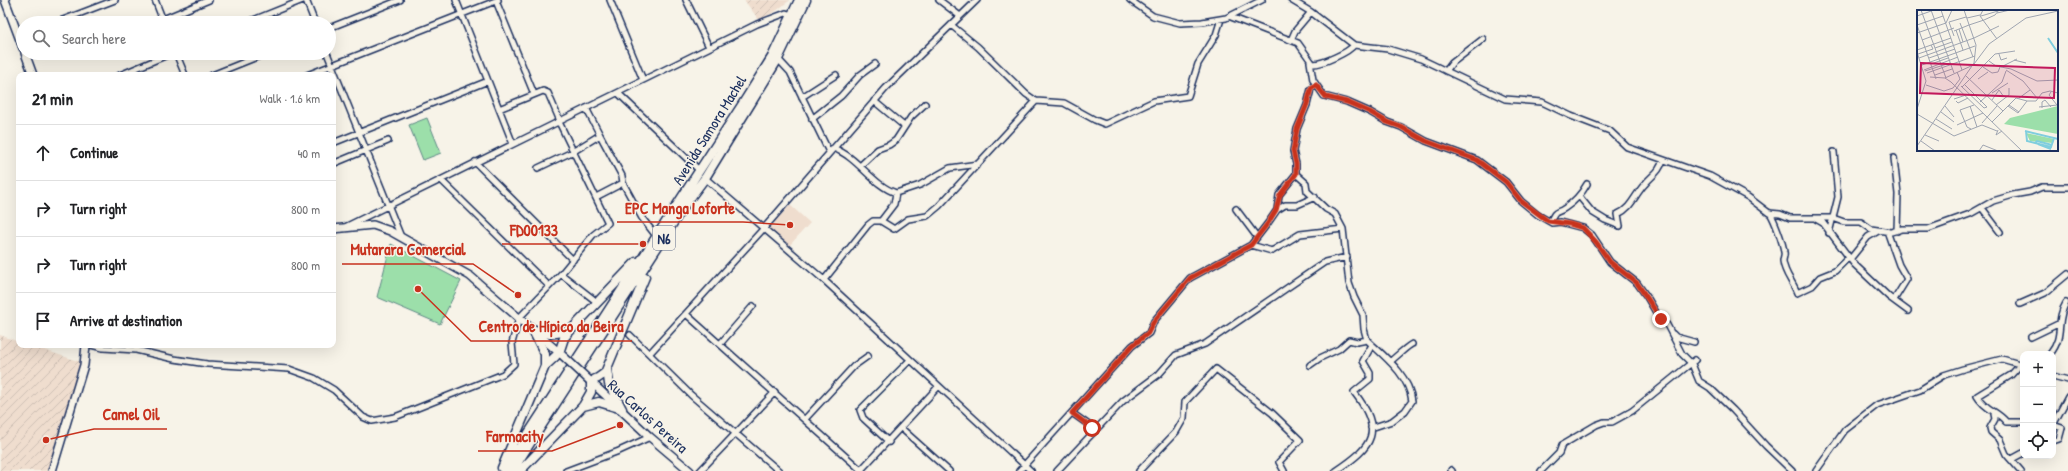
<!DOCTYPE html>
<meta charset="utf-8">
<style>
:root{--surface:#fff;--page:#f6f6f6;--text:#202124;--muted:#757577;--line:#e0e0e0}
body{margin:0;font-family:"Patrick Hand",sans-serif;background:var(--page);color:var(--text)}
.controls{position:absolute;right:12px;bottom:12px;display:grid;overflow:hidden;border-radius:8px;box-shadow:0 4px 16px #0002}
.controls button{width:36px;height:36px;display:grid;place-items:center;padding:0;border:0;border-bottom:1px solid var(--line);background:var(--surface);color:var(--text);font:20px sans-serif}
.stop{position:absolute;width:12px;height:12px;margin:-9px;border:3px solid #c8321e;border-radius:50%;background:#fff}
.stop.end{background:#c8321e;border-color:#fff;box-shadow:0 1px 4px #0008}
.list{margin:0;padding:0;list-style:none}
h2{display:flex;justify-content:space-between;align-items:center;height:52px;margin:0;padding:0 16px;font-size:17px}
h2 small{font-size:13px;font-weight:400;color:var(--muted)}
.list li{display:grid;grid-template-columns:26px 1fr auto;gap:12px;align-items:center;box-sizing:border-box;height:56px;padding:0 16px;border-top:1px solid var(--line)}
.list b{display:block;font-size:15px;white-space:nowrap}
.list em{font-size:13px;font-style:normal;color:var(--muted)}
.icon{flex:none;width:22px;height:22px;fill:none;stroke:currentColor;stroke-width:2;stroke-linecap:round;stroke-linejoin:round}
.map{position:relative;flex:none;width:2068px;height:471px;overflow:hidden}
.search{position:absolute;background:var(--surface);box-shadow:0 4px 16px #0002;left:16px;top:16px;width:320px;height:44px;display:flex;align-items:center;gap:10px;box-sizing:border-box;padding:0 14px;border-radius:22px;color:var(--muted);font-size:15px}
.panel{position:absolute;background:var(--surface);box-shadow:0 4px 16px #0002;left:16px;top:72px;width:320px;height:276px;border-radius:8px}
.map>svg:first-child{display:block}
.built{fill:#efddce}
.industrial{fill:url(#industrial-furrows)}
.green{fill:#9cdfaa;stroke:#5c8784}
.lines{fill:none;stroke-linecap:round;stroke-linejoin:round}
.minor-casing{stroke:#1b2f5e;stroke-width:8}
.major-casing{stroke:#1b2f5e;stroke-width:10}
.highway-casing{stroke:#1b2f5e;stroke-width:11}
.minor{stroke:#f7f3e8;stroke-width:5}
.major{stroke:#f7f3e8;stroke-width:7}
.highway{stroke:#f7f3e8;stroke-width:8}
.major-bridge-casing{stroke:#1b2f5e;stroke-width:10;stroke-linecap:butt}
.major-bridge{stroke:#f7f3e8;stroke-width:7}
.route{stroke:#c8321e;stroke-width:5}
.labels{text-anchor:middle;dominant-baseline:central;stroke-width:3;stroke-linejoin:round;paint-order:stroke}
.shield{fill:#f7f3e8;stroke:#5d6a87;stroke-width:1}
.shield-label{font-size:14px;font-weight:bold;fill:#1b2f5e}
.street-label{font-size:15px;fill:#1b2f5e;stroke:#f7f3e8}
.inset-river{fill:none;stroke:#80cede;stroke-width:2}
.inset-road{fill:none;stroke:#9fa5b1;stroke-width:1}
.view{fill:#c2185b;fill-opacity:0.15;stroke:#c2185b;stroke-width:2}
.inset-edge{fill:none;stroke:#1b2f5e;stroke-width:2}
.leader{fill:none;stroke:#c8321e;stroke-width:1.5}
.callout-dot{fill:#c8321e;stroke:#f7f3e8;stroke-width:1.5}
.callout-label{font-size:16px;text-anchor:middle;font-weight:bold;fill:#c8321e;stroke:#f7f3e8;stroke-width:3;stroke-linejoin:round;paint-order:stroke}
</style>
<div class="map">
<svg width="2068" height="471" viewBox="0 0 2068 471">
<defs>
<pattern id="industrial-furrows" width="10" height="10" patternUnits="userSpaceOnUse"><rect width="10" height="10" fill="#efddce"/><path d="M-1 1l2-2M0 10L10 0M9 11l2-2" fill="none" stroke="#ccbeb3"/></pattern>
</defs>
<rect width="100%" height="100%" fill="#f7f3e8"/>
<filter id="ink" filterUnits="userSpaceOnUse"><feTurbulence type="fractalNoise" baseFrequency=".025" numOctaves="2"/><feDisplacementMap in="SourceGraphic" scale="8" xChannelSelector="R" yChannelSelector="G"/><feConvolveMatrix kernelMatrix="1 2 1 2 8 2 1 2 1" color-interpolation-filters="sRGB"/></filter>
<g filter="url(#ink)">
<path class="built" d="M790 205 810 223 789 246 769 228Z"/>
<path class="industrial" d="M744 0H790L776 11 759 20Z
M0 335 19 342V345H29L81 362 48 471H0Z"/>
<path class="green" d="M427 118 441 153 423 160 409 125Z
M391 244 461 281 440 324 377 297Z"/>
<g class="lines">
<g class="minor-casing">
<path id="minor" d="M155 0 164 23
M306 0 315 23
M456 0 513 144
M610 0 643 80
M686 0 709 47
M939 0 960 16
M1130 0 1153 16 1180 23 1202 22 1226 18 1262 0
M1291 0 1311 12 1354 45 1388 49 1421 59 1505 99 1542 102 1571 116 1610 131 1627 147 1710 176 1748 197 1769 213 1780 214 1790 218H1833L1844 222H1861L1871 229 1891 232 1902 229H1928L1970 214 1993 201 2013 195 2030 192 2042 187H2068
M496 1 534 94
M1231 17 1298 43 1313 64C1323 64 1349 52 1354 45
M163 19 209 0
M55 23 115 0
M246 23 303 0
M951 25 978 47 1026 94 1036 101 1064 103 1095 120 1105 124 1154 101 1188 96 1198 64 1216 35 1221 19
M329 28 400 0
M1291 40 1295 31 1311 12
M176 53 185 75
M327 53 401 237
M778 59 790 72 829 152
M1310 62 1313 80 1324 96 1347 102 1370 112 1387 122 1401 127 1426 141 1477 160 1506 182 1521 201 1538 215 1552 223 1560 222 1583 228 1592 235 1610 262 1637 283 1647 297 1657 314 1667 325 1682 354 1692 364 1699 381 1710 388 1733 410 1766 446 1792 471
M1446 71 1452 63 1483 39
M120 75 172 53
M212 75 267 53
M307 75 498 0
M618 93 700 171
M802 97 836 75
M874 101 904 126
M499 109 543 91 548 93 560 121
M812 119 841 96 860 75 875 64
M600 135 622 176 623 183
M333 143 488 81
M833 148C858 157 872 185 896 193L920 185 950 168 978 164
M1894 158 1898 194 1897 231
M475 162 573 260
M335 163 388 141
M860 166 878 149 889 145 896 140 911 117 925 104
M538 168 574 151 600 135 586 108
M1296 174 1306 183 1307 191 1326 209 1335 214 1343 229 1349 283 1354 297 1363 315 1364 329 1367 340C1385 357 1409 375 1412 401L1405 411 1392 421 1371 428
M705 178 824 280 1031 471
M441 180 549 286
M1579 196 1592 212 1605 220 1620 226
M596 197 623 183 642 218 657 237
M1982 208 2000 232
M1236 209 1257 237
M1277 210 1285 205H1297L1315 197
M1770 213C1775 221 1783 243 1784 252 1785 255 1783 258 1783 261 1784 273 1793 282 1797 293L1812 286 1820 277 1835 271 1846 260 1851 258 1868 237 1878 231
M1816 219 1823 223 1854 264 1889 297 1908 311
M881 221 894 204 896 193
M1550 222C1557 208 1555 215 1565 208 1574 202 1582 193 1587 184
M347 226 757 24 786 13 792 15
M1620 226 1618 214C1632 208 1635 194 1645 184 1653 174 1659 173 1663 160
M1887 231 1899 265 1907 279 1894 300
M1829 233 1838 197 1834 152
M1251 245 1272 251 1300 234 1343 229
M561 274 597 302
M824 280 868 225 873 221H881L894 229 908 219 927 216 939 206 1036 101
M2020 304 2045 293 2068 274
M686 314 862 471
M1673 334 1676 337 1694 342
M630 335 691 395 779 471
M2031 337 2060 323
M720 344 753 306
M91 345 103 348 136 350 174 359 207 364 289 369 314 378 334 390 363 417 372 421 395 417 503 374 514 364 512 343 519 318 561 274 593 235 608 223 559 122
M650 353 765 227 886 88 977 0
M2050 354C2065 336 2055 321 2066 303
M1390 362C1393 359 1409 345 1412 344
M2021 364 2011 375 1977 396C1985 410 1999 412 2006 422H2023
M1310 365 1320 358 1339 349 1349 340 1357 342 1367 340
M2053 376 2068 380
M1072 413 1096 430
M1994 414 1995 419 1990 428 1991 432 2000 440 2006 454 2021 471
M805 419 854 366 868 356
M2053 425 2068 397
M2053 425 2062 428 2059 439 2053 441
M901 428 949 471
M889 442 863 418 860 410 910 360
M2012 459 2023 453
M1451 470 1452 471
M566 471 619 451 650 437
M700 471 775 392
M860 471 938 387
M1019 471 1132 346 1149 333 1154 321 1190 278 1251 245 1268 223 1277 210 1279 195 1296 174V164L1293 151 1297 129 1307 105 1311 89 1316 85
M1057 471 1123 401 1159 374 1176 355 1205 344 1325 262 1347 257
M1139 471 1176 432 1184 418 1185 402 1216 369 1272 413 1300 440 1279 462 1284 471
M1336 471C1374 446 1384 431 1354 392L1370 379V373L1363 361 1372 345
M1541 471 1559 453 1562 445 1596 425 1604 422H1612L1632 411 1695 360
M1816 471 1845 430 1877 405 1920 390 1944 375 1963 369 2002 359 2023 365"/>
</g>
<g class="major-casing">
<path id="major" d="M5 0 23 48
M25 53 33 75
M333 229 373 225 390 231 470 276 562 355
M589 380 650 437 690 471
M52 471 84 365 86 345"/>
</g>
<g class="highway-casing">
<path id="highway" d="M532 329 545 354V366
M532 329 549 334 570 331
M607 369 609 384 622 409
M583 406 599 402 622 409
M502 468 545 366 559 353 564 338 570 331 636 262
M504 471 742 105 772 57 799 0
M512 471 684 206 705 178 778 59 806 0
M520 471 583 406 591 392V381L598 378 605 373 645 277"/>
</g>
<use href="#minor" class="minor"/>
<use href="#major" class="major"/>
<use href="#highway" class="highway"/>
<g class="major-bridge-casing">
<path id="major-bridge" d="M562 355 589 380"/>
</g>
<use href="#major-bridge" class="major-bridge"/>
</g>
</g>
<g class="lines" filter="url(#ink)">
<path class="route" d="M1092 428 1072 413 1132 346 1148 333 1154 321 1190 278 1251 245 1268 223 1276 210 1280 195 1296 174V164L1293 151 1297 129 1307 104 1311 89 1316 85 1326 97 1347 102 1370 112 1387 122 1401 127 1426 141 1477 160 1506 182 1521 201 1548 221 1570 224 1583 228 1596 242 1610 262 1637 283 1661 319"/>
</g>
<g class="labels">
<rect class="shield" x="653" y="226" width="22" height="24" rx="3"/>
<g class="shield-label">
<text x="664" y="238">N6</text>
</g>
<g class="street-label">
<text transform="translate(709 130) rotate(-58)">Avenida Samora Machel</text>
<text transform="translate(648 416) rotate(42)">Rua Carlos Pereira</text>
</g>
</g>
<g transform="translate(1917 10)">
<rect width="141" height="141" fill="#f7f3e8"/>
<path d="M141 96V124L87 114 93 108ZM109 123 137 129 136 133 113 131Z" fill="#9cdfaa"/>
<path class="inset-river" d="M131 28 141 43M108 121 141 129M109 121 110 131 134 137 137 128M118 133 120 131 135 135M121 134 134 139"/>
<path class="inset-road" d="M4 0 29 68M14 0 37 63M24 0 45 60M66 0 63 6 80 29M80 3 93 0M0 6 17 0M64 6 81 1M50 8 63 5M67 10 78 5 82 0M43 13 50 31M0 15 19 69M0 15 26 6M52 15 67 10M42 19 46 32M39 20 46 40M37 21 52 15M0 23 29 13 35 0M37 26 32 12 49 7M57 28 82 16M5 30 37 18M50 31 56 47M18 38 35 32M0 40 34 28M0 42 9 71 0 99M1 44 16 39 14 35M82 44 84 50 90 48M2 48 57 28M12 48 38 39M97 50 109 53M72 51 79 56 94 59 120 71 141 70M14 54 31 48M57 54 72 34 109 8 141 1M5 55 58 36M66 57 75 63 81 62 83 57M84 57 100 49M7 60 41 47M89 60 106 71 120 88M8 61 33 53M10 63 58 46M18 65 35 59M49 66 86 101M13 67 28 68 34 72 105 141M28 68 54 56M61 69 71 62M9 75 27 81 36 78 43 69 40 62M44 76 67 98 70 97 48 75M45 77 78 44 98 41M75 83 91 73M102 88 113 80M37 89 49 85M75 90 82 80 87 87M39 91 41 93 51 88M63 92 85 72 89 61M79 95 92 85V78M92 95 102 102M28 96 37 107M53 96 60 117M91 96 101 103 110 91H119L125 83 133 81 141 83M122 97 140 95 132 85 134 82M125 98V92L128 90 134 97M24 102 37 112M0 104 37 126 65 115 80 121M19 109 35 119M75 112 99 88 110 91M65 113 80 96M40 115 66 103M54 119 50 117 43 100 57 95M81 120 79 125 85 121M8 125 22 131M4 131 18 141M0 136 57 53 59 35 47 0M62 141 66 135 81 141"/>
<path class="view" d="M4 53 138 58 137 88 3 83Z"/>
<rect width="141" height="141" class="inset-edge"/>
</g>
<path class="leader" d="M790 225L743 222H617M643 244L566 244H502M518 295L473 264H342M418 289L471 341H632M46 440L94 429H167M620 425L552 451H478"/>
<g class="callout-dot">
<circle cx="790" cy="225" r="4"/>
<circle cx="643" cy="244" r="4"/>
<circle cx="518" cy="295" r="4"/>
<circle cx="418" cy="289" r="4"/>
<circle cx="46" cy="440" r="4"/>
<circle cx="620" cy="425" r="4"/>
</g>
<g class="callout-label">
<text x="680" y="214">EPC Manga Loforte</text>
<text x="534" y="236">FD00133</text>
<text x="408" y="255">Mutarara Comercial</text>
<text x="551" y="332">Centro de Hípico da Beira</text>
<text x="131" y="420">Camel Oil</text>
<text x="515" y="442">Farmacity</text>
</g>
</svg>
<div class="controls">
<button>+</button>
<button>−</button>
<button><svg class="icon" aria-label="locate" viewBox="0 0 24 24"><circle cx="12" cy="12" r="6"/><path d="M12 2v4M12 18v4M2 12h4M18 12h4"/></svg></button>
</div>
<div class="stop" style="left:1092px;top:428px"></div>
<div class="stop end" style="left:1661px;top:319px"></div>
<div class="search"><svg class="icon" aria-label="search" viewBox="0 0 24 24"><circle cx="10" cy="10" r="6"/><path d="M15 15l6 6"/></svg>Search here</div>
<section class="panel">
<h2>21 min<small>Walk · 1.6 km</small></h2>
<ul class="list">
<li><svg class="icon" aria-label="ahead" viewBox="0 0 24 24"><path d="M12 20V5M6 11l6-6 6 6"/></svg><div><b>Continue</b></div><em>40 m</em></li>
<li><svg class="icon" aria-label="right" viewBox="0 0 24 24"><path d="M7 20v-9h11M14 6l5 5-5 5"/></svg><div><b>Turn right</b></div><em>800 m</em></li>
<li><svg class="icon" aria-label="right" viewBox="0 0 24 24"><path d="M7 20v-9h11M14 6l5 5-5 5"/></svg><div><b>Turn right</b></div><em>800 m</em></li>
<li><svg class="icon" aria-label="arrive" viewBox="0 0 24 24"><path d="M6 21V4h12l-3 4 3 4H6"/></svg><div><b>Arrive at destination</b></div></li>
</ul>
</section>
</div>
